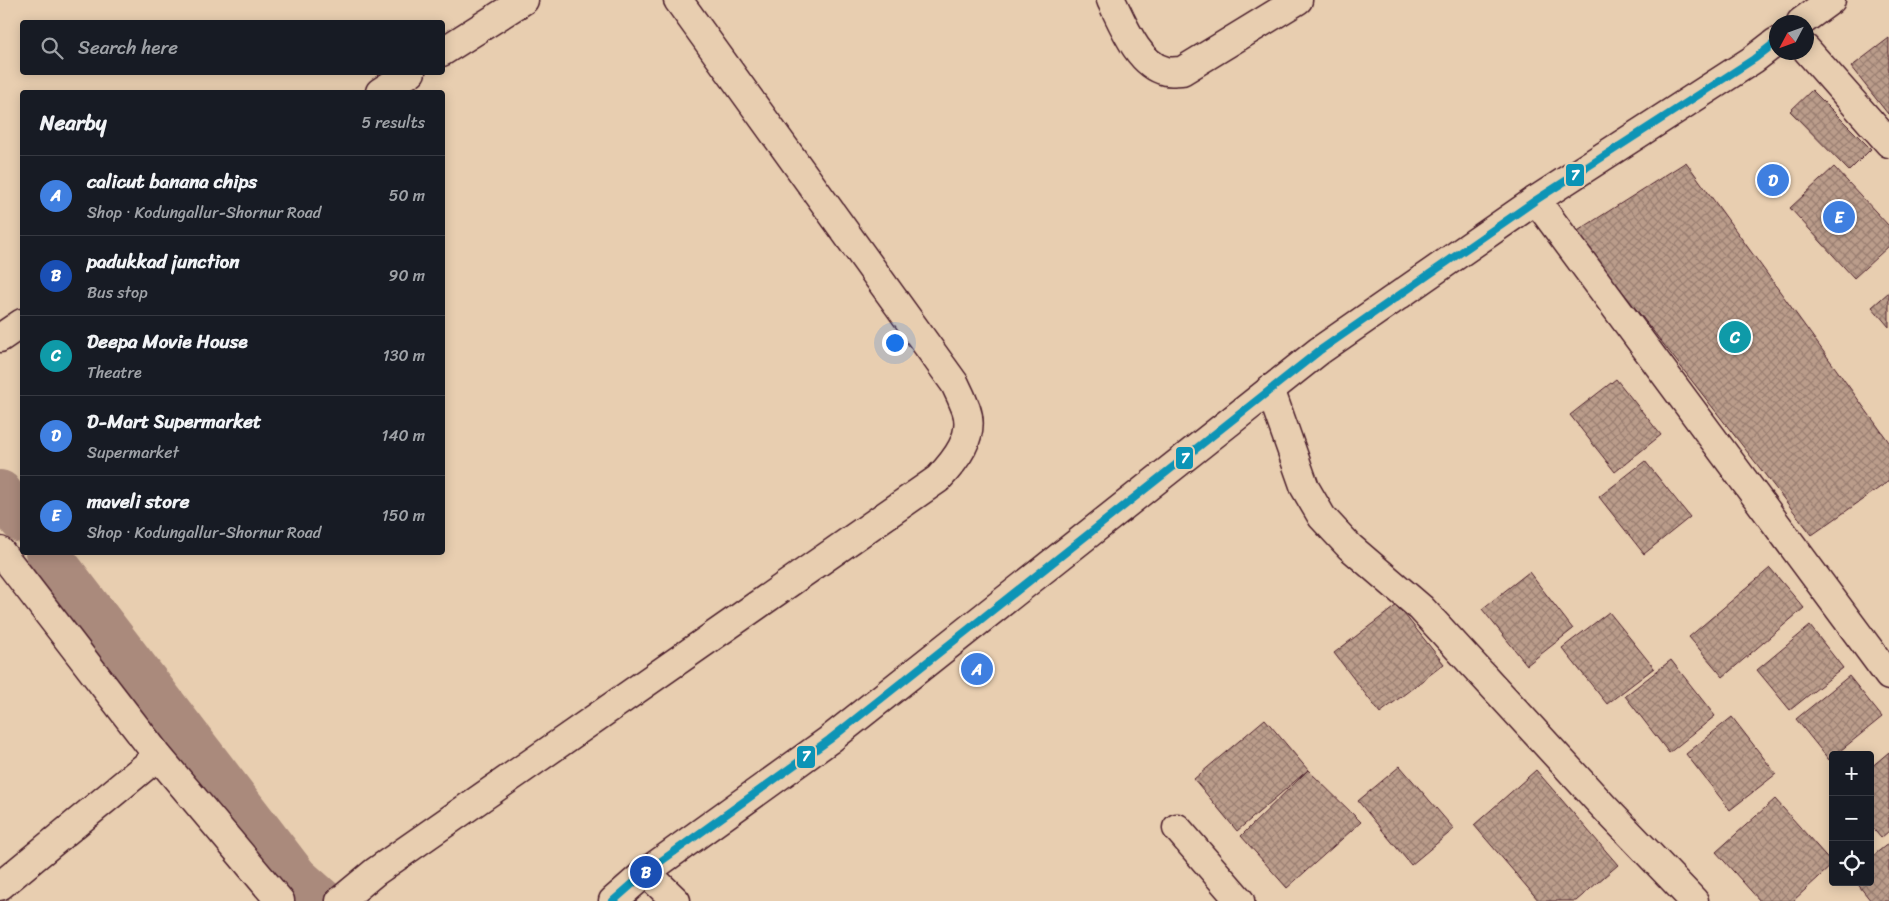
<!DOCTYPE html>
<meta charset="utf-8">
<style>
:root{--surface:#171b24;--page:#20242c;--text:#f1f3f6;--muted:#9ea1a6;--line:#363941;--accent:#b45309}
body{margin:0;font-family:Sriracha,sans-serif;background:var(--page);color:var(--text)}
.controls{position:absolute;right:15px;bottom:15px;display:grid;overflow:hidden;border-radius:5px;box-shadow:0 2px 12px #0003}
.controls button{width:45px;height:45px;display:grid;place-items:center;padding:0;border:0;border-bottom:1px solid var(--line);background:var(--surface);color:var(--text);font:25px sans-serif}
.compass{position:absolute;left:1769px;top:15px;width:45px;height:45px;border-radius:50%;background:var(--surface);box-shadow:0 2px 12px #0003;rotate:229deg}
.you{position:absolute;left:894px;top:342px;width:18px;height:18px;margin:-12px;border:4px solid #fff;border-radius:50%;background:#1a73e8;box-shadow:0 0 0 8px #1a73e833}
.badge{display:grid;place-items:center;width:32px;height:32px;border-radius:50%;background:var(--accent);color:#fff;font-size:16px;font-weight:700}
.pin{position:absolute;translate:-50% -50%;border:2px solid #fff;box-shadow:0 1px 5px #0006}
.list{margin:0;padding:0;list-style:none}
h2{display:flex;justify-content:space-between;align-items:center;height:65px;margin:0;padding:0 20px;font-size:21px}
h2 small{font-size:16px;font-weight:400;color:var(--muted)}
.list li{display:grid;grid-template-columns:32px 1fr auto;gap:15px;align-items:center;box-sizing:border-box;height:80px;padding:0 20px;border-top:1px solid var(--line)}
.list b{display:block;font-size:19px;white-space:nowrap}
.list p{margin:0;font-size:16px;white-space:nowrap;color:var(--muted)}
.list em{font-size:16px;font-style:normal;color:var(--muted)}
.icon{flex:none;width:28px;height:28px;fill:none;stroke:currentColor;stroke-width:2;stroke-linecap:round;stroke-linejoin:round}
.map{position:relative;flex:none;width:1889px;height:901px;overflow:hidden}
.search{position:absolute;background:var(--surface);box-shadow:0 2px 12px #0003;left:20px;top:20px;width:425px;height:55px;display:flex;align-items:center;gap:12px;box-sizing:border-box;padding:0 18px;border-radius:5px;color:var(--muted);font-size:19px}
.panel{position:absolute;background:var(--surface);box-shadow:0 2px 12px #0003;left:20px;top:90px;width:425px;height:465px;border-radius:5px}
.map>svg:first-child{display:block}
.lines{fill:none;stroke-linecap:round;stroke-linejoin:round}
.canal{stroke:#aa8a7b;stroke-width:44}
.building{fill:url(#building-cross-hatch);stroke:#4a1f2b}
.minor-casing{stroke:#4a1f2b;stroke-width:31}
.major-casing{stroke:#4a1f2b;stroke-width:31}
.minor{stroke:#e8ceb0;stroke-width:28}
.major{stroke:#e8ceb0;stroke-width:28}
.bus-1-casing{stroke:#e8ceb0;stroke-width:11}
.bus-1{stroke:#0b94b6;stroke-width:8}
.line-badge{stroke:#e8ceb0;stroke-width:2}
.badge-label{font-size:14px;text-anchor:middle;font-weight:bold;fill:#fff}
</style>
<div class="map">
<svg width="1889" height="901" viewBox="0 0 1889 901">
<defs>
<pattern id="building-cross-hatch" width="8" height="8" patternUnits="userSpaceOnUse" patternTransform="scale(1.25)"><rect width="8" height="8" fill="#bb9d8b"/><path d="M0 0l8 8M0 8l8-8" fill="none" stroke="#9a7f72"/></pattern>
</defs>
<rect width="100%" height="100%" fill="#e8ceb0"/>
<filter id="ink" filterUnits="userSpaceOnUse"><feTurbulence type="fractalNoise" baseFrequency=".02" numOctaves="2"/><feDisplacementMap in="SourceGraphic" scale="10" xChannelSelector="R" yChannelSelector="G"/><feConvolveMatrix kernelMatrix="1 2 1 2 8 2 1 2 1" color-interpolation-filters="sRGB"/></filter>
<g filter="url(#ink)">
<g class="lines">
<path class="canal" d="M0 492 22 521
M47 552 296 877 323 901"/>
</g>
<path class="building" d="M1889 38V113L1888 114 1851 67Z
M1812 90 1871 149 1849 171 1790 111Z
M1686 162 1889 442V481L1812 535 1576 232Z
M1834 167 1889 226V246L1854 278 1790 208Z
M1889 292V327L1872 307Z
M1616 379 1661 435 1615 472 1570 415Z
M1645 461 1690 517 1644 554 1599 497Z
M1770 568 1804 608 1723 677 1689 637Z
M1529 572 1573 629 1527 665 1482 609Z
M1397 605 1444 664 1380 713 1334 653Z
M1609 612 1654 668 1607 704 1562 648Z
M1810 626 1843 668 1790 710 1757 670Z
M1671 660 1715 716 1669 753 1625 696Z
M1849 676 1882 717 1835 755H1833L1829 760 1796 719Z
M1732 717 1776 774 1730 810 1686 754Z
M1265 719 1308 770 1237 831 1194 779Z
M1889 752V831L1881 838 1870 825V768Z
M1400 766 1454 829 1411 865 1358 801Z
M1308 770 1361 822 1287 888 1241 836Z
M1536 770 1618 865 1576 901H1539L1474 825Z
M1775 799 1833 864 1793 901H1760L1716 852Z
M1889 843V901H1871L1856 882H1870V858Z"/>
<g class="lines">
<g class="minor-casing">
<path id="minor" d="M1111 0C1122 22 1138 65 1166 71 1170 72 1177 71 1182 71L1298 0
M1806 49 1889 143
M442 52 524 0
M380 92 411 72
M1536 200 1889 676
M0 338 22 323
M1270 389 1305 488 1322 517 1350 547 1421 608 1603 806 1694 901
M0 551 158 756 280 901
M1177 828 1240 901
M646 872 676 901
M0 886 158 756
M340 901 375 872 938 479C955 461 976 436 966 409 963 401 959 392 955 384L678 0"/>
</g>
<g class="major-casing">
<path id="major" d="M1801 22 1831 0
M613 901 646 872 829 740 1319 351 1536 200 1754 59 1776 42"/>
</g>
<use href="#minor" class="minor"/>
<use href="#major" class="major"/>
<g class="bus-1-casing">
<path id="bus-1" d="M613 901 646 872 829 740 1319 351 1536 200 1754 59 1776 42"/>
</g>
<use href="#bus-1" class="bus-1"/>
</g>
</g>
<g class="line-badge">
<rect x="1565" y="163" width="20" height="24" rx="5" fill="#0b94b6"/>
<rect x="1175" y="446" width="19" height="24" rx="5" fill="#0b94b6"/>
<rect x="796" y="745" width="20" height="24" rx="5" fill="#0b94b6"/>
</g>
<g class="badge-label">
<text x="1575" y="180">7</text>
<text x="1185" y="463">7</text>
<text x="806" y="761">7</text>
</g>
</svg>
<div class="controls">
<button>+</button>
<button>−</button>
<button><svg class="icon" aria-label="locate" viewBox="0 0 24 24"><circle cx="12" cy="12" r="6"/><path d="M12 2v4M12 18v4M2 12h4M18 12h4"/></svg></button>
</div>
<svg class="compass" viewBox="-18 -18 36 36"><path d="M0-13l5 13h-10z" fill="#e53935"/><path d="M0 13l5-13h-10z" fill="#9ea1a6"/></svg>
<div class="you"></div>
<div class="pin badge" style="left:977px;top:669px;background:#3f7fe0">A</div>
<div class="pin badge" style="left:646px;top:872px;background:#1a4fb4">B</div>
<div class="pin badge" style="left:1735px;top:337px;background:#0f9aa8">C</div>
<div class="pin badge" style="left:1773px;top:180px;background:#3f7fe0">D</div>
<div class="pin badge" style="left:1839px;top:217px;background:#3f7fe0">E</div>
<div class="search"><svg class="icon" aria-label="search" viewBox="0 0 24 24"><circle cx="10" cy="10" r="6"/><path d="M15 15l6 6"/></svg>Search here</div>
<section class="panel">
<h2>Nearby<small>5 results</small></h2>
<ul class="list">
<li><span class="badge" style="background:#3f7fe0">A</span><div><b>calicut banana chips</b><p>Shop · Kodungallur-Shornur Road</p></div><em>50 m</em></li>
<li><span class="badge" style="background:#1a4fb4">B</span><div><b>padukkad junction</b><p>Bus stop</p></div><em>90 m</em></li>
<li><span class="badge" style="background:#0f9aa8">C</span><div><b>Deepa Movie House</b><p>Theatre</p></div><em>130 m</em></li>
<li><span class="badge" style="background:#3f7fe0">D</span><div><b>D-Mart Supermarket</b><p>Supermarket</p></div><em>140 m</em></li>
<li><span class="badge" style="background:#3f7fe0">E</span><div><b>maveli store</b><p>Shop · Kodungallur-Shornur Road</p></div><em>150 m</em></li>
</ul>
</section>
</div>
